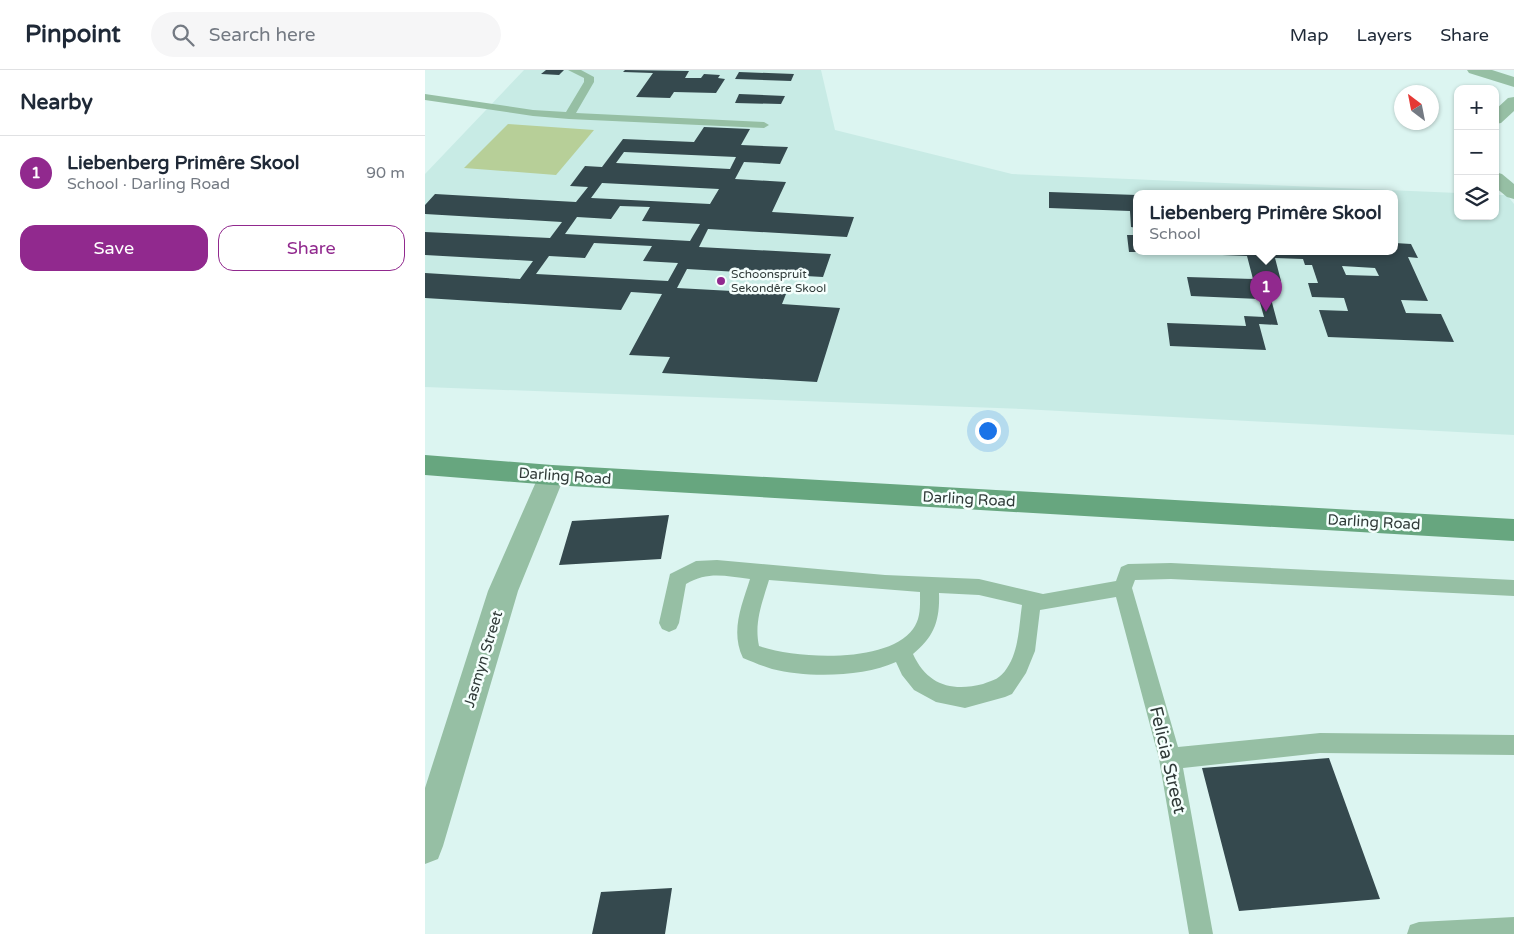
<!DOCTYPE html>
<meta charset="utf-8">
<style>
:root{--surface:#fff;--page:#f6f6f7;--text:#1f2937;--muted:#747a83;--line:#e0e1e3;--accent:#91298e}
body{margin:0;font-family:"Varela Round",sans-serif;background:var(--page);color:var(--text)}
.controls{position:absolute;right:15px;top:15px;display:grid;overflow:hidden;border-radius:10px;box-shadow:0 1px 4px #0004}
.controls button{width:45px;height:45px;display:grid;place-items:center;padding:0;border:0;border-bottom:1px solid var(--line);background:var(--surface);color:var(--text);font:25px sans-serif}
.compass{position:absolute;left:969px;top:15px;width:45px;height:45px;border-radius:50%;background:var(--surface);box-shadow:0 1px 4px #0004;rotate:328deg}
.you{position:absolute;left:562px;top:360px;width:18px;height:18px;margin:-12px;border:4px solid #fff;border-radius:50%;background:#1a73e8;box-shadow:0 0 0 8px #1a73e833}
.badge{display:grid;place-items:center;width:32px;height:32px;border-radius:50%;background:var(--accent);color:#fff;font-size:16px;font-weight:700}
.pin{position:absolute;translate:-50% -41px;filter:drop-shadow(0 1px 2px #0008)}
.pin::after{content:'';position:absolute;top:26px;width:18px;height:15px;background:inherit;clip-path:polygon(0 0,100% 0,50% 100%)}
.popup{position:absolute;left:708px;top:120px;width:265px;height:65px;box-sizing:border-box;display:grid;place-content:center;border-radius:10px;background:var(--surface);filter:drop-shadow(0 1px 4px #0005);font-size:16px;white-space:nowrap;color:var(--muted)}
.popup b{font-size:19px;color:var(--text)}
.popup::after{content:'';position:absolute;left:50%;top:100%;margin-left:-10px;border:10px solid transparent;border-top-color:var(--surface)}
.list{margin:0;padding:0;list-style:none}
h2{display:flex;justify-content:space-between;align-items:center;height:65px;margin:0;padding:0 20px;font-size:21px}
h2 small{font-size:16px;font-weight:400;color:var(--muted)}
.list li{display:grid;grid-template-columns:32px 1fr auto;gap:15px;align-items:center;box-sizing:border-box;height:75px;padding:0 20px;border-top:1px solid var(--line)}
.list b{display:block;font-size:19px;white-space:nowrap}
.list p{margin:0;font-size:16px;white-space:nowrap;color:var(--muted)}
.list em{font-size:16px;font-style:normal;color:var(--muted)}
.actions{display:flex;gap:10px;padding:15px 20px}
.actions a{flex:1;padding:11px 0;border:1px solid var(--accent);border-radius:15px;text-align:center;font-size:18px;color:var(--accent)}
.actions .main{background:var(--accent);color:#fff}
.icon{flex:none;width:28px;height:28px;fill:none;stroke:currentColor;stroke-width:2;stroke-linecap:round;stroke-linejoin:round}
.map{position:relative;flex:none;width:1089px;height:864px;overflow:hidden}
header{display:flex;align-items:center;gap:30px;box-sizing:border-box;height:70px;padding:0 25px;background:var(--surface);border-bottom:1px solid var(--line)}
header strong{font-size:24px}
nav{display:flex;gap:28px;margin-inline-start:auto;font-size:18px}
.search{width:350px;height:45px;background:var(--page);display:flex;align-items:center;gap:12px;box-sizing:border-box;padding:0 18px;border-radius:28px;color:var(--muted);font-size:19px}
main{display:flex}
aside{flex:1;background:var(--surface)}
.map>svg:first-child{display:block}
.built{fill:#c8ebe5;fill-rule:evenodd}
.green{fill:#b7cf98}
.building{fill:#35494e;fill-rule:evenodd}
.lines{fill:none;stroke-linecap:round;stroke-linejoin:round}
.service{fill:#96bfa4;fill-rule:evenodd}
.minor{fill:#96bfa4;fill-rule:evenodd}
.secondary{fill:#67a67f;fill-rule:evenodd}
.poi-dot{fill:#91298e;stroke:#f5fffd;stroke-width:2}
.labels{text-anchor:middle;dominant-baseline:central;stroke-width:5;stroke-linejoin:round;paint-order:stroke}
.far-poi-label{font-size:12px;fill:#303a38;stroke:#f5fffd;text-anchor:start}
.street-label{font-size:15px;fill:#303a38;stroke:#f5fffd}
.near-street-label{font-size:18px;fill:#303a38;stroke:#f5fffd}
</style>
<header>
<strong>Pinpoint</strong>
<div class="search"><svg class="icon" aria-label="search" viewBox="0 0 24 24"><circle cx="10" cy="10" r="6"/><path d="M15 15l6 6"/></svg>Search here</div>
<nav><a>Map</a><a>Layers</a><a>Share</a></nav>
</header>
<main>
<aside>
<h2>Nearby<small></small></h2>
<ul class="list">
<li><span class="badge">1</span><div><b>Liebenberg Primêre Skool</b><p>School · Darling Road</p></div><em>90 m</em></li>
</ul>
<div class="actions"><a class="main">Save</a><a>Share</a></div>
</aside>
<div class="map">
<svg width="1089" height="864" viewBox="0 0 1089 864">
<rect width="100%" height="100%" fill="#dcf5f1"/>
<path class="built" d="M99 0H396L410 60 587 104 1033 123V146H1070V125H1082L1089 134V365L597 339 0 317V104ZM712 123H970V181H712Z"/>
<path class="green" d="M83 54 169 60 131 105 39 98Z"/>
<path class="building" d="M121 0H139L134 5 116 4Z
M200 0 264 1 260 8H276L279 4 295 5 293 8 300 9 291 23 249 22 245 28 211 27 228 3 198 2Z
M314 2 369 4 366 11 310 9Z
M314 24 360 26 356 34 310 33Z
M279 57 325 59 316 75 363 77 355 94 319 92 310 109 361 112 347 142 429 147 422 167 283 159 274 177 406 184 398 207 262 199 252 218 361 224 357 234 415 238 392 312 237 303 245 287 204 285 237 224 206 222 196 240 0 228V203L95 209 108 191 0 185V162L125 168 137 152 0 144V135L10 124 151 132 163 117 145 116 160 96 177 97 198 69 269 72ZM199 82 311 87 305 99 191 93ZM177 113 294 119 285 134 166 128ZM195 136 225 137 217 151 275 154 265 171 140 164 152 147 186 149ZM169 173 227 176 218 191 253 193 243 211 111 204 124 186 160 188Z
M624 122 712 125V158L706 157 705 141 624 138Z
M702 165H712V182H704Z
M970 173 986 174 993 188 983 187 1003 231 976 230 981 243 1016 244 1029 272 903 267 894 240 923 241 919 228 887 227 883 213H893L887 195H880L878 189 850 188 856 211 841 210 853 255 834 254 841 280 745 276 742 253 821 256 819 246 839 247 834 229 766 226 762 207 828 209 822 186 723 182V181H857L876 183V181H970ZM917 196 950 198 954 206 921 205Z
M244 445 236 489 134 495 147 451Z
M904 688 955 829 814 841 777 698Z
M247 818 240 864H167L176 822Z"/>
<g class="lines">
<path class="service" d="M143 0H156L169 7V12L151 43 339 52 344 55 339 58 144 49 108 46 0 30V24L108 40 141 42 159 12V8Z
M292 490 460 505 554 509 618 524 691 511 696 497 703 494 746 493 1089 510V526L746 509 710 510 707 518 753 677 895 663 1089 665V685L895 683 758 698 788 864H764L734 689 691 527 615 540 610 581 601 603 587 624 580 627 540 638 511 632 489 620 477 605 471 592C438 607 383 608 347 599 337 596 328 592 318 588 305 561 317 535 325 509 300 506 283 501 261 514L254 553 251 559 244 562 237 559 234 553 245 504 271 491ZM344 510 495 522C495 536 496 548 488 559 463 594 369 589 334 576 329 553 337 533 344 510ZM514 523 554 525 597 535C594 555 594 581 582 598 575 609 569 610 558 614 527 622 502 615 488 584 509 567 515 551 514 523Z
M1089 847V864H982L985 855 994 852Z"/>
<path class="minor" d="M1042 0H1067L1089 7V17L1044 3Z
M1089 27V41L1076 53 1070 54V40L1083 28Z
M1070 102 1077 104 1089 114V129L1082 127 1070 117Z
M127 395 136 398 140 405 93 521 18 776 13 789 0 794V718L63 521 114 405 118 398Z"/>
<path class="secondary" d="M0 385 127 395 1089 449V471L127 415 0 405Z"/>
</g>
<circle class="poi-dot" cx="296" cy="211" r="5"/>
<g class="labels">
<g class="far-poi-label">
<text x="306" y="204">Schoonspruit<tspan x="306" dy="14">Sekondêre Skool</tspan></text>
</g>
<g class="street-label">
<text transform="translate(140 406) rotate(4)">Darling Road</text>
<text transform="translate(544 429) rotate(3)">Darling Road</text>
<text transform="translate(949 452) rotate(3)">Darling Road</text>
<text transform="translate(58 589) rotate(-73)">Jasmyn Street</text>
</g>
<g class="near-street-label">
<text transform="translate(743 690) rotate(77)">Felicia Street</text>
</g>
</g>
</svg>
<div class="controls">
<button>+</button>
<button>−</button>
<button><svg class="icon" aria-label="layers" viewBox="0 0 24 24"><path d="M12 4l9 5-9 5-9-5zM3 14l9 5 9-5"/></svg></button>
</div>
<svg class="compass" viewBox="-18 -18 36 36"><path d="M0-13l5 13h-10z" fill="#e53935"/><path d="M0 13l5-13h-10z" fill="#747a83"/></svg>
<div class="you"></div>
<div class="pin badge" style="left:841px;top:242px">1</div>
<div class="popup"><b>Liebenberg Primêre Skool</b>School</div>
</div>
</main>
